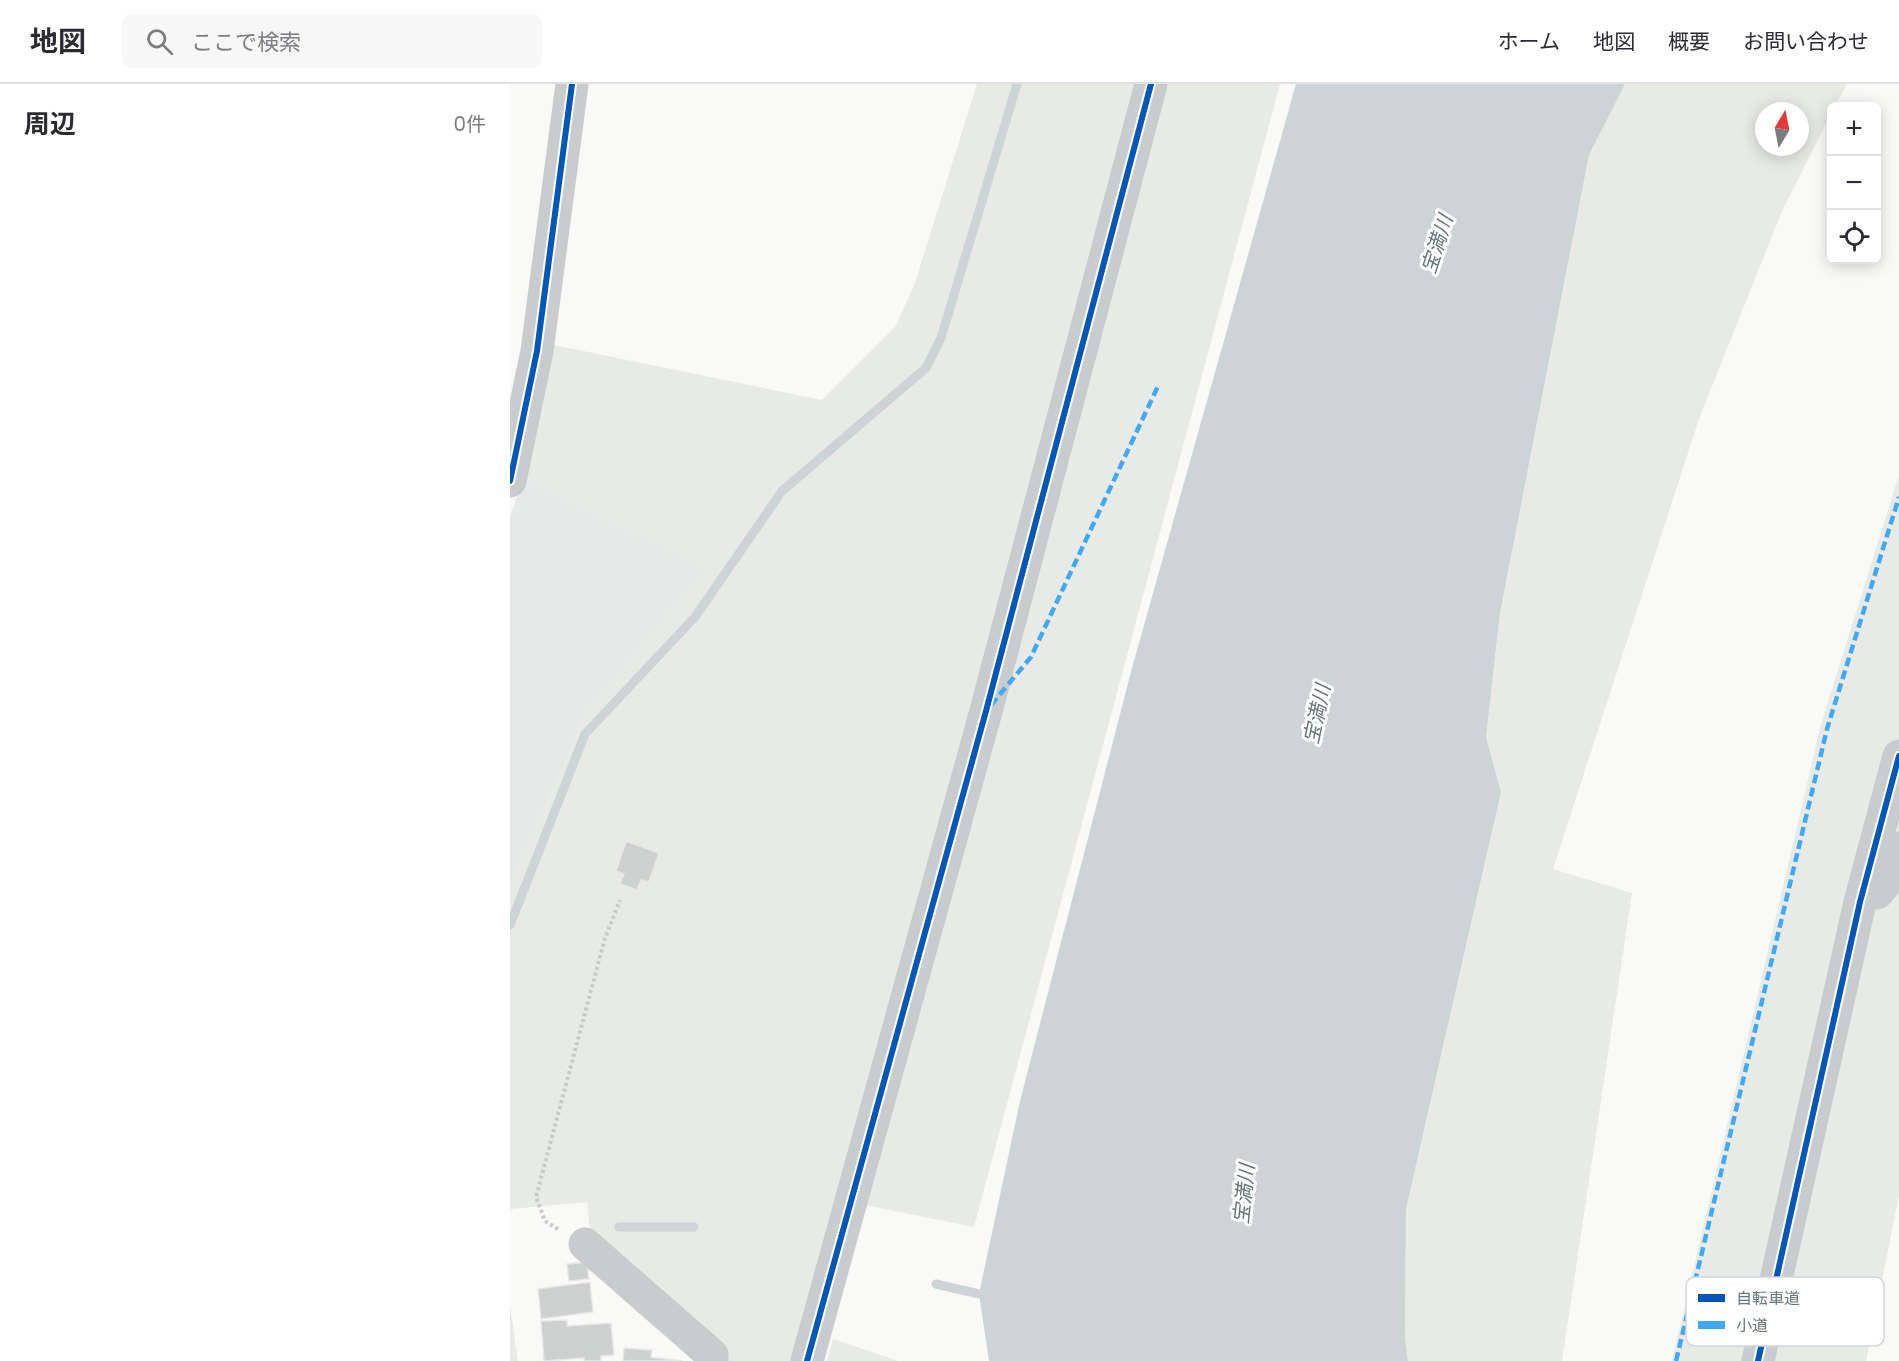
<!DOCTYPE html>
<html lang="ja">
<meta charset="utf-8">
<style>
:root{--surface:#fff;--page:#f7f7f7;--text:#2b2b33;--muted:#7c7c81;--line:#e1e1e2}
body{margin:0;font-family:Poppins,"Noto Sans JP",sans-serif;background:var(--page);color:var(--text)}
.controls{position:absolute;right:18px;top:18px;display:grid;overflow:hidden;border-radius:9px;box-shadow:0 3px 15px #0003}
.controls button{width:54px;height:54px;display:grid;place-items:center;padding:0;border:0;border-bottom:2px solid var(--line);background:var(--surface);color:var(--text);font:30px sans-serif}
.compass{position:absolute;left:1245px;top:18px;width:54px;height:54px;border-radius:50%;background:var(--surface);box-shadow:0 3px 15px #0003;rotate:10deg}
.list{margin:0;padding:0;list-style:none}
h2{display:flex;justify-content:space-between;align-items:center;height:78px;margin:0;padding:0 24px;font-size:26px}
h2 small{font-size:20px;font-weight:400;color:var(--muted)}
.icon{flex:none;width:33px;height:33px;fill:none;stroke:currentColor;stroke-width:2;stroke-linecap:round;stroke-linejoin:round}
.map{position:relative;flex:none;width:1389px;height:1277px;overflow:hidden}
header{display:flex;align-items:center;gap:36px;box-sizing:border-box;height:84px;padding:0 30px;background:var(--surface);border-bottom:2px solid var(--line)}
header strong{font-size:28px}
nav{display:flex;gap:33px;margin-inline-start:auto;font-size:21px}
.search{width:420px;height:54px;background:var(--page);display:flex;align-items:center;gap:15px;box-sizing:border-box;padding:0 21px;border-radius:9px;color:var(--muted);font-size:22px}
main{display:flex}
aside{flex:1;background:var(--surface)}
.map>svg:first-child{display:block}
.built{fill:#e7e9e8}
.green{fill:#e8eae6;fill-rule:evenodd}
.water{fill:#ccd4d6}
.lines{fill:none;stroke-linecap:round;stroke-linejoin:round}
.stream{stroke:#ccd4d6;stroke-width:9}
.building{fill:#ced0d0;stroke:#e8e8e8;stroke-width:1.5}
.path{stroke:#c8c9ca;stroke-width:4;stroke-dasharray:3 3;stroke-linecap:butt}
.minor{stroke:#cacbcc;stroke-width:33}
.quiet{stroke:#3fa9f5;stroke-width:4.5;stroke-dasharray:9 4.5;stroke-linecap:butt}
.cycleway-casing{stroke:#fff;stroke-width:10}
.cycleway{stroke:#0057b8;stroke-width:6}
.labels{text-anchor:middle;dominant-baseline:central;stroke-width:6;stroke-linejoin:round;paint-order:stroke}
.water-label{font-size:20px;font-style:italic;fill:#627579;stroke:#fff}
.key{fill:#fff;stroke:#d1d6d9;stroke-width:1.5}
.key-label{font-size:16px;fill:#677780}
</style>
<header>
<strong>地図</strong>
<div class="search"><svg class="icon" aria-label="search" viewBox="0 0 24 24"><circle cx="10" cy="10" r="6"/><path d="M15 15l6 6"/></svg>ここで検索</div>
<nav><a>ホーム</a><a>地図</a><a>概要</a><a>お問い合わせ</a></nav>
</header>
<main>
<aside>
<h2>周辺<small>0件</small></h2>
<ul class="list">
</ul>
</aside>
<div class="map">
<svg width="1389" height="1277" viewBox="0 0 1389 1277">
<rect width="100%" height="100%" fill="#f9f9f8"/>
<path class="built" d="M14 393 198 484 78 627 0 801V432Z"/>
<path class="green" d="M467 0H770L464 1143 355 1121 338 1073 280 1277H210L81 1156 77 1118 0 1125V801L78 627 198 484 14 393 39 260 312 316 385 243 404 202Z
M1115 0H1337L1325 22H1322L1321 30 1272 127 1189 335 1043 785 1122 809 1052 1277H898L895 1253 896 1125 991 708 976 653 990 529 1079 71ZM1254 27H1290V63H1254Z
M1389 391V1111L1356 1277H1162L1311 640Z
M0 1222 8 1277H0Z
M323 1255 388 1277H317Z"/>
<path class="water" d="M786 0H1115L1079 71 990 529 976 653 991 708 896 1125 895 1253 898 1277H479L469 1210 510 1017 622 584Z"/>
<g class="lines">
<path class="stream" d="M0 841 75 650 185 533 272 407 416 284 431 254 507 0
M109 1143H184
M426 1200 469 1210"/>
</g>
<path class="building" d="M116 757 149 769 139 798 131 796 127 806 110 800 114 790 106 787Z
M77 1178 79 1195 59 1197 57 1180Z
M80 1198 83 1228 31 1235 28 1205Z
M57 1236V1242L101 1239 104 1271 91 1272V1277H74V1274L34 1277 31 1237Z
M114 1264 142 1266 141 1273 173 1277H113Z"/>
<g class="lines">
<path class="path" d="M48 1145 35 1137 26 1113 95 854 110 816"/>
<path class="minor" d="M0 397 27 267 62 0
M1367 809 1376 798 1389 764
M75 1160 202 1271V1277
M297 1277 476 627 641 0
M1248 1277 1350 818 1389 672"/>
<path class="quiet" d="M481 621 521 573 649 300
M1166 1277 1317 645 1389 413"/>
<g class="cycleway-casing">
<path id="cycleway" d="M0 397 27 267 62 0
M297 1277 476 627 641 0
M1248 1277 1350 818 1389 672"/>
</g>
<use href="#cycleway" class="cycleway"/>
</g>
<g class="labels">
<g class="water-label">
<text transform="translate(927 160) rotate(-72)">宝満川</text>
<text transform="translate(807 630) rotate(-78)">宝満川</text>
<text transform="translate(734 1110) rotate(-84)">宝満川</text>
</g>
</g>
<rect x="1176" y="1193" width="198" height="69" rx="9" class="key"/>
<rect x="1188" y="1210" width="27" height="8" fill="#0057b8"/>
<rect x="1188" y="1237" width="27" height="8" fill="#3fa9f5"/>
<g class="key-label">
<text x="1226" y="1220">自転車道</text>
<text x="1226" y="1247">小道</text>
</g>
</svg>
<div class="controls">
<button>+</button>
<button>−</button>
<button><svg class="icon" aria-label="locate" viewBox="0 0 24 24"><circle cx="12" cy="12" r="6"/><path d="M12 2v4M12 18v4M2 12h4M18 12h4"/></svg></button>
</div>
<svg class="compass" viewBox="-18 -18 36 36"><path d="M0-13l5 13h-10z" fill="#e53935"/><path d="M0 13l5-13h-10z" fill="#7c7c81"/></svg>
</div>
</main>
